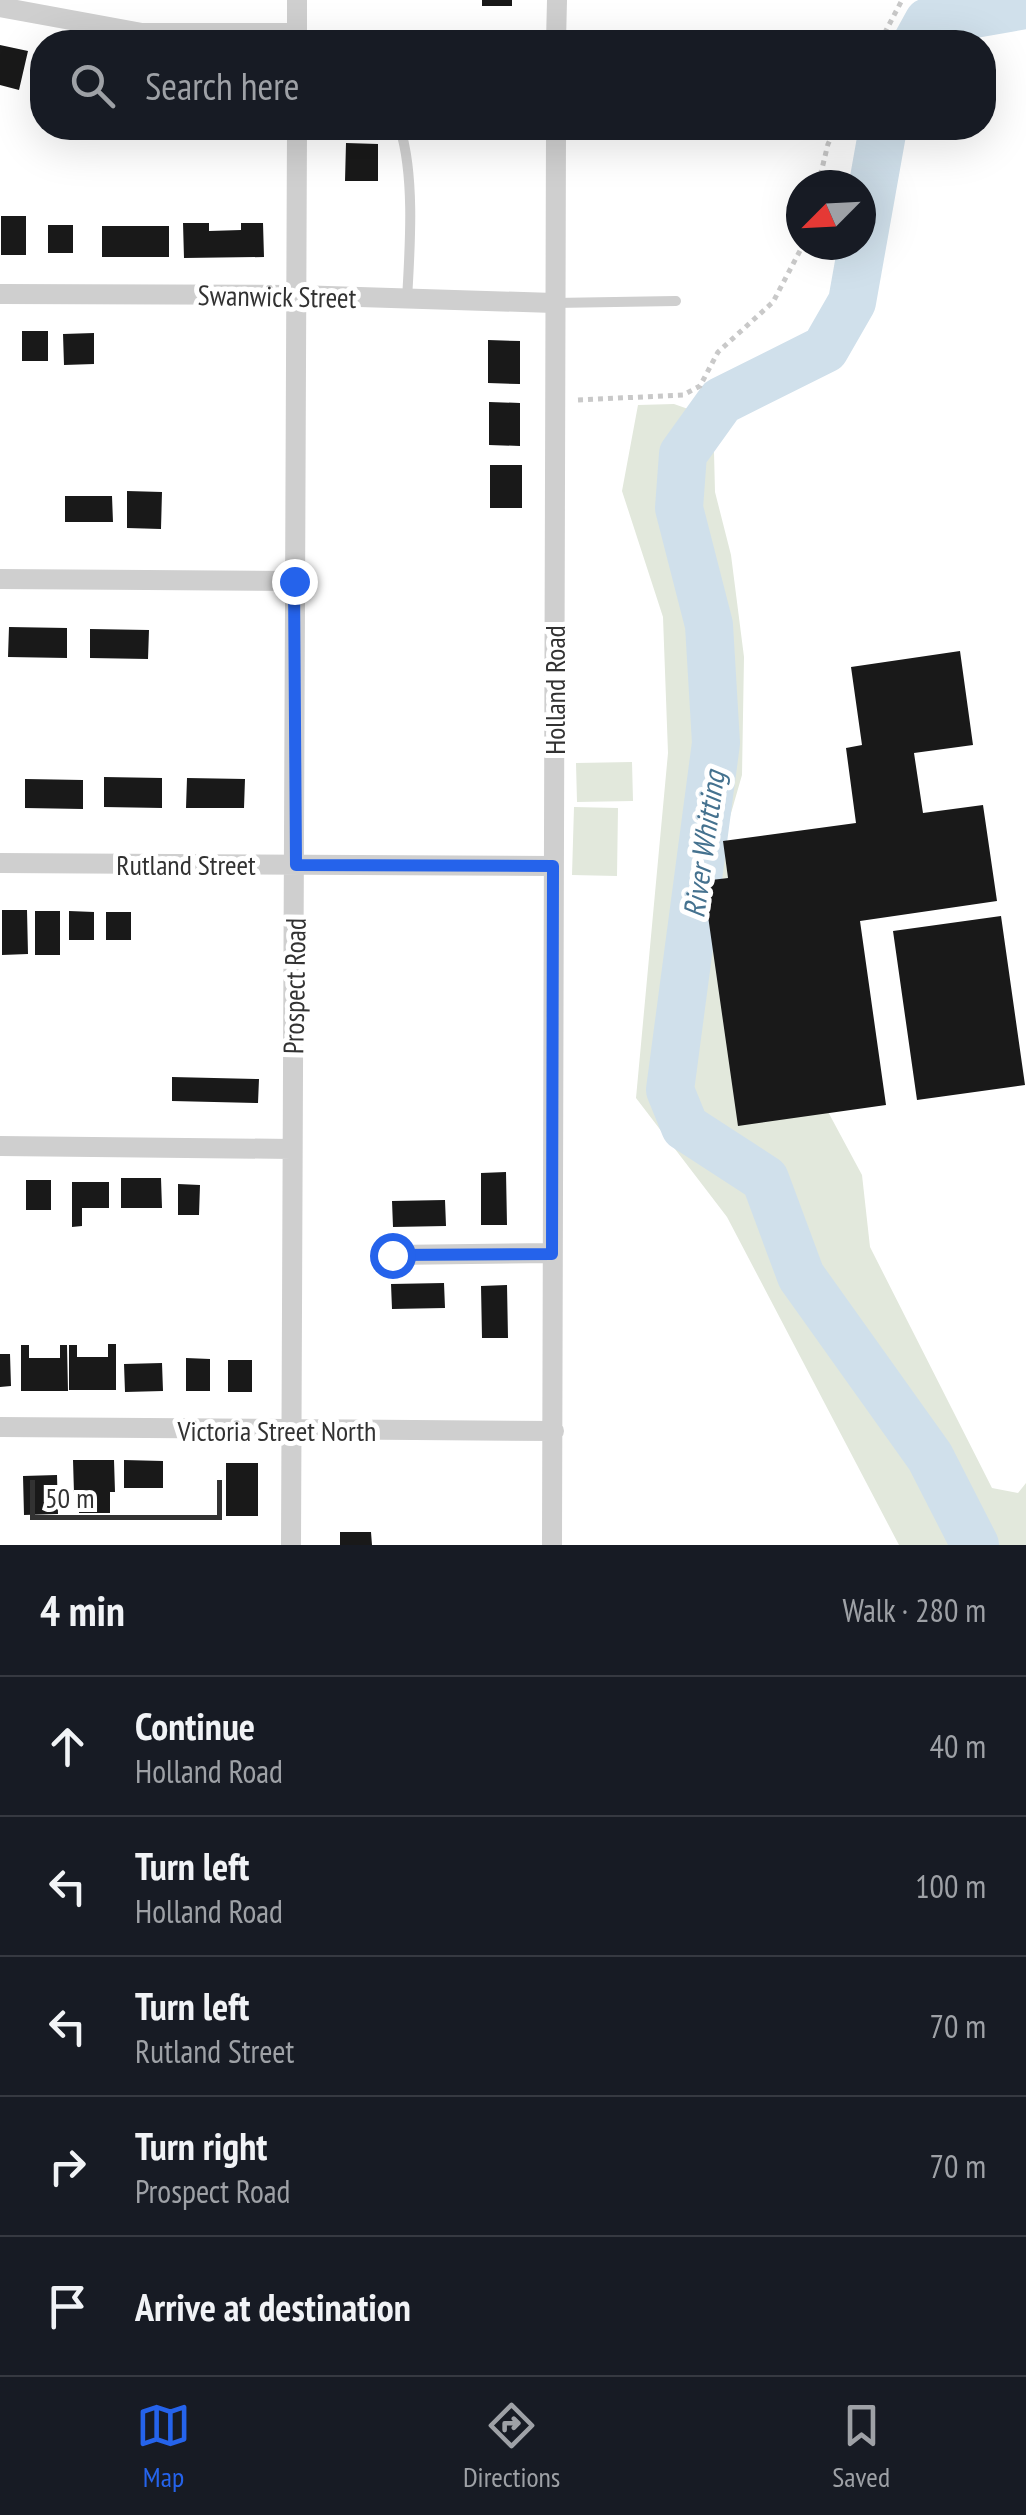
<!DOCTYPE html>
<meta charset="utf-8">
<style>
:root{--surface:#171b24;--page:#242831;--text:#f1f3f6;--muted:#9ea1a6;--line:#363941;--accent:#2563eb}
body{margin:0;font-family:"PT Sans Narrow",sans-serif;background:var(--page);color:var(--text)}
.compass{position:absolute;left:786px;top:170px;width:90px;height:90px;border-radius:50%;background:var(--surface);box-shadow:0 10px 40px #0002;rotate:246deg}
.scale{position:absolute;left:30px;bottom:25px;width:192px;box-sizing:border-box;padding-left:10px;border:5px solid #323232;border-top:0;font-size:28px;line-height:35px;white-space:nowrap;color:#323232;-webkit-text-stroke:8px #fff;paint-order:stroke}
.stop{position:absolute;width:30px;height:30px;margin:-22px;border:8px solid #2563eb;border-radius:50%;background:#fff}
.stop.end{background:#2563eb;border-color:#fff;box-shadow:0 2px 10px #0008}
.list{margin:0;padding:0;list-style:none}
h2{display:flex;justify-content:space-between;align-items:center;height:130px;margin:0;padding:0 40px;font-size:42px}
h2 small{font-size:32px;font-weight:400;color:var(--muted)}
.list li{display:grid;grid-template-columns:65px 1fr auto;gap:30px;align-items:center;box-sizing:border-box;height:140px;padding:0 40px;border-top:2px solid var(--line)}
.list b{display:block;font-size:38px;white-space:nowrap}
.list p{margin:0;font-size:32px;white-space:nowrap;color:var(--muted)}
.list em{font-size:32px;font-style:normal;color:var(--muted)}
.icon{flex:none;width:55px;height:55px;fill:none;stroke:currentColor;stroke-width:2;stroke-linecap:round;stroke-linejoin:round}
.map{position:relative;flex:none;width:1026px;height:1545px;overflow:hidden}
.search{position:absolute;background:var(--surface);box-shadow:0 10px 40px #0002;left:30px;right:30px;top:30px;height:110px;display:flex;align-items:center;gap:25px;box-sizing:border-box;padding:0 35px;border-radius:40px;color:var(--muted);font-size:38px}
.sheet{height:830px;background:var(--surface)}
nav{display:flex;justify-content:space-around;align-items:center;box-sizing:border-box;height:140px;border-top:2px solid var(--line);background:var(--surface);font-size:28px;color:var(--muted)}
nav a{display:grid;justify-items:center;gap:5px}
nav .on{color:var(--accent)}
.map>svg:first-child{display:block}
.green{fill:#e2e8dc}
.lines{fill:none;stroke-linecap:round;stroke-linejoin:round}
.river{stroke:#d0e0eb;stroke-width:48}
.building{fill:#191919}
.path{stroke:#c9c9c9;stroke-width:5;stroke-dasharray:5 5;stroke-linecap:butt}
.service{stroke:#cfcfcf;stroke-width:10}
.minor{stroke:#cfcfcf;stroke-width:20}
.route{stroke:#2563eb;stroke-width:12}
.labels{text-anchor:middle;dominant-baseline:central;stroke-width:10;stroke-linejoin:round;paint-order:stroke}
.street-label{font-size:28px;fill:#323232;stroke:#fff}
.water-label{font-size:30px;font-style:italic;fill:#45728f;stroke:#fff}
</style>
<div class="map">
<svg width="1026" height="1545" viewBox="0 0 1026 1545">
<rect width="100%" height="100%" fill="#fff"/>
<path class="green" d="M674 404 691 410 714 452 715 492 731 555 744 657 742 775 723 841 728 878 704 881 862 1175 870 1247 992 1488 1018 1493 1026 1483V1545H899L727 1217 636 1098 668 753 663 617 622 491 638 405Z
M632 762 633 801 577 802 576 763Z
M574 807 618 808 617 876 572 875Z"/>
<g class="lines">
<path class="river" d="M917 42 928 22 1026 5
M883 128 852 302 825 349 721 401 683 454 679 508 709 625 716 743 670 1090 685 1127 765 1179 801 1276 930 1457 975 1545"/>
</g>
<path class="building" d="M482 0H512V6H482Z
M0 45 28 51 19 90 0 85Z
M346 143 378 144V181H345Z
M1 216H26V255H1Z
M183 223H209V231L241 230V223H263L264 257 184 258Z
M48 225H73V253H48Z
M102 226H169V257H102Z
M22 331H48V361H22Z
M94 333V364L64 365 63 334Z
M488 340 520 341V384L488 383Z
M489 402 520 403V446L489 445Z
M490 465H522V508H490Z
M127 491 162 492 161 529 127 528Z
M65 496H112L113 522H65Z
M9 627 67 628V658L8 657Z
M90 629 149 630 148 659 90 658Z
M960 651 973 745 914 753 923 813 983 805 997 901 860 921 886 1105 738 1126 703 881 728 878 723 841 856 823 846 748 862 745 851 667Z
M104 777 162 778V808L104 807Z
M187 778 245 779 244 808H186Z
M25 779 83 780V809L25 808Z
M2 910H27L28 954 2 955Z
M35 911H60V955H35Z
M69 911 94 912V940H69Z
M106 912H131V940H106Z
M1001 916 1025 1085 917 1100 893 931Z
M172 1077 259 1079 258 1103 172 1101Z
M506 1172 507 1225H481V1173Z
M121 1178H161L162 1208H121Z
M26 1180H51V1210H26Z
M72 1182H109V1208H82V1226L72 1227Z
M178 1184 200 1185 199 1215H178Z
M445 1200 446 1226 393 1227 392 1201Z
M444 1283 445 1308 392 1309 391 1284Z
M507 1285 508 1338H482L481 1286Z
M108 1344H116V1390H69V1345H77V1357H108Z
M21 1345H29V1358H60V1345H67L68 1391H21Z
M0 1354H10L11 1386 0 1387Z
M186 1358 210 1359V1391H186Z
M228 1360H252V1392H228Z
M162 1363 163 1391 125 1392 124 1364Z
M73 1460H114L115 1492H110V1513H79L78 1493H74Z
M124 1460 163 1461V1488H124Z
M226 1463H258V1516H226Z
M57 1475 58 1514 24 1515 23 1476Z
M340 1532H371L372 1545H340Z"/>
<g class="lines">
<path class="path" d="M880 42 902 0
M818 185 828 144 836 128
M578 400 683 395 700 386 718 352 773 302 803 245"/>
<path class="service" d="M400 128C415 177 410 247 407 299
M554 303 676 301"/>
<path class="minor" d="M0 7 142 33H297
M297 42V0
M556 42 557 0
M0 294 296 295 554 303
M0 579 294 581
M0 863 553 866
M0 1146 292 1149
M392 1255 552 1253
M0 1427 554 1431
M291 1545 297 128
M552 1545 556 128"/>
</g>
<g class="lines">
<path class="route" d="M294 581 296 865 553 866 552 1254 392 1255"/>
</g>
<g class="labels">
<g class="street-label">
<text transform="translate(277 296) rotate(1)">Swanwick Street</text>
<text transform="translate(554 690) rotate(-90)">Holland Road</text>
<text x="186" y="864">Rutland Street</text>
<text transform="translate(294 986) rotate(-89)">Prospect Road</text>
<text x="277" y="1430">Victoria Street North</text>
</g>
<g class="water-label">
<text transform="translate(703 844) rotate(-82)">River Whitting</text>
</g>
</g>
</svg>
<svg class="compass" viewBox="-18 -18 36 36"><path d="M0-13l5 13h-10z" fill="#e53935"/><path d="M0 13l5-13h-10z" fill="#9ea1a6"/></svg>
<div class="scale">50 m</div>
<div class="stop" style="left:392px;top:1255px"></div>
<div class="stop end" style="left:294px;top:581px"></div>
<div class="search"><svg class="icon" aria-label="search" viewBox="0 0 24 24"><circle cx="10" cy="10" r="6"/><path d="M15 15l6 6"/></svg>Search here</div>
</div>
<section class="sheet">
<h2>4 min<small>Walk · 280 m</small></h2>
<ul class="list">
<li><svg class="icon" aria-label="ahead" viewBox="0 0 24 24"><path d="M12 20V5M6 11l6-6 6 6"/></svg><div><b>Continue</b><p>Holland Road</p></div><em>40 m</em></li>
<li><svg class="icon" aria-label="left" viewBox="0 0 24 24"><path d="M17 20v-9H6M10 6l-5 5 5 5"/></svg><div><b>Turn left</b><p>Holland Road</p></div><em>100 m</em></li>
<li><svg class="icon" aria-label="left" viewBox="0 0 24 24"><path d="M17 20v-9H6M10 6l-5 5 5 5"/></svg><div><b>Turn left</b><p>Rutland Street</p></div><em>70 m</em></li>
<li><svg class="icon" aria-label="right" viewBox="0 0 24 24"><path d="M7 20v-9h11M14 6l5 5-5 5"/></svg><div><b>Turn right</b><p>Prospect Road</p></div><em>70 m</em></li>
<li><svg class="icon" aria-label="arrive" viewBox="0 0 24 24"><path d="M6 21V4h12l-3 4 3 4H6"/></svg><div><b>Arrive at destination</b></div></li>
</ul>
</section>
<nav>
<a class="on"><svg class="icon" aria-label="map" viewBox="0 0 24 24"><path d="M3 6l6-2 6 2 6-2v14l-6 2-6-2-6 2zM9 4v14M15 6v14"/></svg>Map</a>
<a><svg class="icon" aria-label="directions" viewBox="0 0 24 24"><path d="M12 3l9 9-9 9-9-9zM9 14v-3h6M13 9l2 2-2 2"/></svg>Directions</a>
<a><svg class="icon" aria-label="saved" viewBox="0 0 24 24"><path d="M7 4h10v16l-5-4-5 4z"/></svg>Saved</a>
</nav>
